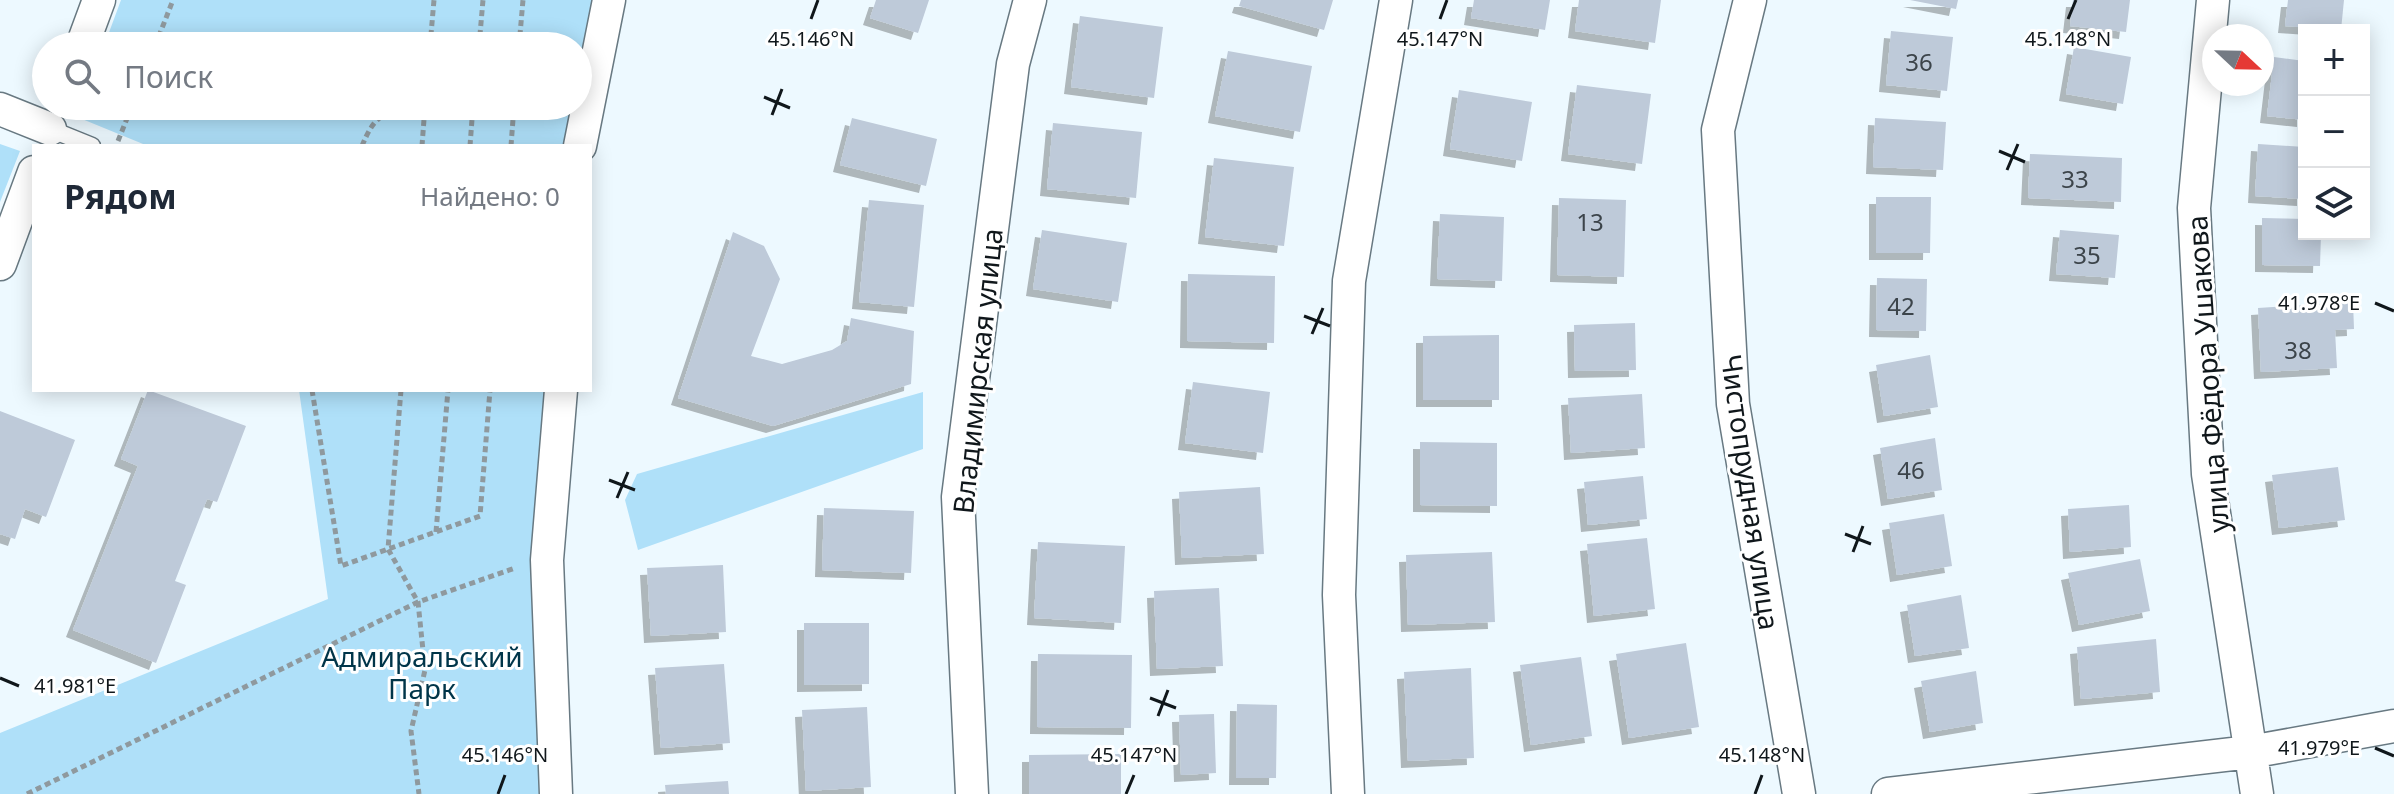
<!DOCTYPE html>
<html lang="ru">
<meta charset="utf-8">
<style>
:root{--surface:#fff;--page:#f2f2f3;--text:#1f2937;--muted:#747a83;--line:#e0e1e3}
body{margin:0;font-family:"Noto Sans",sans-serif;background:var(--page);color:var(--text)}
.controls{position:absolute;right:24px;top:24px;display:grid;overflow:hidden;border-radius:0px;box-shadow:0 4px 20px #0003}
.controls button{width:72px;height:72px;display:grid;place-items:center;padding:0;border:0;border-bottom:2px solid var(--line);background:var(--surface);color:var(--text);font:40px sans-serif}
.compass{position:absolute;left:2202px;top:24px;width:72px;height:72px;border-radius:50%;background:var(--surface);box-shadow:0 4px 20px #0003;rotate:112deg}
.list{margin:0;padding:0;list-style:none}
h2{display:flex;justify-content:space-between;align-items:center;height:104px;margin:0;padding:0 32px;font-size:34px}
h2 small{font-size:26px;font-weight:400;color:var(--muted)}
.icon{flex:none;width:44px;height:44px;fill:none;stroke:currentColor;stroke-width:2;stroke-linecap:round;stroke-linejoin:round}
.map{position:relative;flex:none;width:2394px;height:794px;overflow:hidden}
.search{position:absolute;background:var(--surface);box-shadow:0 4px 20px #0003;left:32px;top:32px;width:560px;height:88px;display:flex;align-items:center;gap:20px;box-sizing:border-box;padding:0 28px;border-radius:44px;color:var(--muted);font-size:30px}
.panel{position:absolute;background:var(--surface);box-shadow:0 4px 20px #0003;left:32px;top:144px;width:560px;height:248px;border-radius:0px}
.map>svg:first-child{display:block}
.green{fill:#afe0f9}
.building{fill:#becad9;filter:url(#shadow)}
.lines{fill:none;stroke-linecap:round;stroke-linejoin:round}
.service-casing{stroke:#687982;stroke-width:19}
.minor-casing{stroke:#687982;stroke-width:35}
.path{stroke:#8f999e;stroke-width:5;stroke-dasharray:6 4;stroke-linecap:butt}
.service{stroke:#fff;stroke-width:16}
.minor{stroke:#fff;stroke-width:32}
.ticks{fill:none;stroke:#10171b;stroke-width:3}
.labels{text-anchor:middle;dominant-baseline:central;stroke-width:6;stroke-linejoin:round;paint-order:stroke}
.number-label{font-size:24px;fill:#3c444a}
.street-label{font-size:28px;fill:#10171b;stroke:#fff}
.park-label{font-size:28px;fill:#003549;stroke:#fff}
.ticks-label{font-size:20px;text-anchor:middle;fill:#10171b;stroke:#fff;stroke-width:6;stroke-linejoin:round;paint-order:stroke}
</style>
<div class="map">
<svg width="2394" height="794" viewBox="0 0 2394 794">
<defs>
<filter id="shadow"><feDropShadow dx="-7" dy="7" stdDeviation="0" flood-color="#0004"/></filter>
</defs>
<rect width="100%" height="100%" fill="#edf9ff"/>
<path class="green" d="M121 0H597L578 96V46H104Z
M81 106H576L569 146H148L82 119Z
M0 144 20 151 0 202Z
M299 390H550L544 794H0V733L328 599Z
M923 392V449L638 550 625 500 637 474Z"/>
<path class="building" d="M876 0H929L918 33 870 18Z
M1241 0H1333L1324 30 1239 6Z
M1474 0H1550L1545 30 1471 18Z
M1579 0H1661L1655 43 1575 31Z
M1910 0H1958L1956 9Z
M2073 0H2130L2126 32 2070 26Z
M2288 0H2344L2341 30 2285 26Z
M1080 16 1163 27 1154 98 1071 87Z
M1891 31 1953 37 1947 91 1886 85Z
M2074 47 2131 57 2123 104 2066 94Z
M1228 51 1312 66 1300 132 1215 116Z
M2274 57 2304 61V120L2267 116Z
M1577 85 1651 94 1642 164 1568 154Z
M1459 90 1532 102 1522 161 1450 149Z
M852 118 937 139 926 186 840 165Z
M1875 118 1946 122 1943 170 1873 167Z
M1053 123 1142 132 1136 198 1047 189Z
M2258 144 2304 147V199L2255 196Z
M2030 154 2122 158 2121 202 2028 198Z
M1214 158 1294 167 1284 246 1205 237Z
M1876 197H1931L1930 253H1876Z
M1559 198 1626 200 1624 277 1557 275Z
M869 200 924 205 914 307 859 302Z
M1440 214 1504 217 1502 281 1437 279Z
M2262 218 2304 219V234H2321L2320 266 2262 265Z
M1042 230 1127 243 1118 302 1033 289Z
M2060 230 2119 235 2115 278 2056 274Z
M733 232 764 246 780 279 751 356 782 364 832 350 847 341 851 318 914 331 911 384 773 426 678 398Z
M1188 274 1275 276 1274 343 1187 341Z
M1877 278 1927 279 1926 331 1876 330Z
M2353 302 2354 329 2335 330 2337 368 2261 372 2258 308Z
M1635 323 1636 370 1575 371 1574 325Z
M1499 335V400H1423V336Z
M1930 355 1938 407 1884 416 1876 365Z
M1193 382 1270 392 1263 453 1185 443Z
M148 390 246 426 217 502 207 499 175 581 186 585 156 663 73 630 138 466 121 459Z
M1642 394 1645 448 1571 453 1568 398Z
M0 411 75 440 46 517 25 509 15 539 0 534Z
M1935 438 1942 490 1888 499 1880 448Z
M1420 442 1497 443V506L1420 505Z
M2338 467 2345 520 2279 528 2272 475Z
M1643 476 1647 519 1588 525 1584 482Z
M1260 487 1264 554 1182 558 1179 492Z
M2129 505 2131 547 2070 552 2068 509Z
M824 508 914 511 911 573 822 570Z
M1944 514 1952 566 1897 575 1889 523Z
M1647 538 1655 609 1594 616 1587 544Z
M1038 542 1125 546 1121 623 1034 618Z
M1492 552 1495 622 1408 625 1406 555Z
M2140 559 2150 611 2079 625 2068 573Z
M723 565 726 632 651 636 647 568Z
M1219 588 1223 666 1157 669 1154 591Z
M1961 595 1969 648 1915 656 1907 605Z
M804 623H869V684L804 685Z
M2156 639 2160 692 2081 699 2077 647Z
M1686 643 1699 727 1629 738 1616 654Z
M1038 654 1132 655 1131 728 1037 727Z
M1581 657 1592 736 1531 745 1520 665Z
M724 664 730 743 661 748 655 668Z
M1471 668 1474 758 1408 761 1404 672Z
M1976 671 1983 723 1930 732 1921 681Z
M1237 704 1277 705 1276 778H1236Z
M867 707 871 787 806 791 802 710Z
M1214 714 1216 773 1181 775 1179 715Z
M1121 754V794H1029V755Z
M728 781 729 794H666L665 785Z"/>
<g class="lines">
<g class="service-casing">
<path id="service" d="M50 129 92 146"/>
</g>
<g class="minor-casing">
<path id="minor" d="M1750 0 1718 130 1733 404 1799 794
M2213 0 2194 208 2208 474 2257 794
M82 46 99 0
M0 109 50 129
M580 146 609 0
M0 264 34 172
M556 794 547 560 561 390
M972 794 958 497 1013 64 1030 0
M1348 794 1339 595 1349 281 1396 0
M1888 794 2250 752 2394 726"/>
</g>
<path class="path" d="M155 46 173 0
M430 46 434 0
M479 46 483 0
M519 46 523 0
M118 141 132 106
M362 146C373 119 381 112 410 106
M422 146 425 106
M470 146 473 106
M511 146 514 106
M312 390 341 566 480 516 490 390
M401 390 388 549 418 602 425 670 411 731 419 794
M436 532 448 390
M27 794 418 602 515 568"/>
<use href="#service" class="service"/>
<use href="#minor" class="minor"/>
</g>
<path class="ticks" d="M811 19 818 0M1440 19 1447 0M2068 19 2076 0M764 97 790 108M772 115 782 89M1999 151 2025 162M2007 170 2018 144M2375 303 2394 311M1304 316 1330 326M1312 334 1323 308M609 480 635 490M617 498 628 472M1845 534 1871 544M1853 552 1863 526M0 678 19 686M1150 698 1176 708M1158 716 1168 690M2375 748 2394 756M498 794 505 775M1126 794 1134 775M1755 794 1762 775"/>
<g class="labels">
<g class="number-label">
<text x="1919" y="61">36</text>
<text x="2075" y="178">33</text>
<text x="1590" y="221">13</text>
<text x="2087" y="254">35</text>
<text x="1901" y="305">42</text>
<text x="2298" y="349">38</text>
<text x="1911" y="469">46</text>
</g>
<g class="street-label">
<text transform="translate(977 371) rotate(-84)">Владимирская улица</text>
<text transform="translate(2207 374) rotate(-94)">улица Фёдора Ушакова</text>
<text transform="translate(1751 492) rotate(82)">Чистопрудная улица</text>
</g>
<g class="park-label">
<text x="422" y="656">Адмиральский<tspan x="422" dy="32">Парк</tspan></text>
</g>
</g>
<g class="ticks-label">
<text x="811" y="46">45.146°N</text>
<text x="1440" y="46">45.147°N</text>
<text x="2068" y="46">45.148°N</text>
<text x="2319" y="310">41.978°E</text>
<text x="75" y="693">41.981°E</text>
<text x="2319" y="755">41.979°E</text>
<text x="505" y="762">45.146°N</text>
<text x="1134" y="762">45.147°N</text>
<text x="1762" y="762">45.148°N</text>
</g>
</svg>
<div class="controls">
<button>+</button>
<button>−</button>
<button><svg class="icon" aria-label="layers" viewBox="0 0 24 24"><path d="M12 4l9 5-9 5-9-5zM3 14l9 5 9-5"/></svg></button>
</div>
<svg class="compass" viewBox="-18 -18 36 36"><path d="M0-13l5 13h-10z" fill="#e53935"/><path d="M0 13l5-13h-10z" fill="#747a83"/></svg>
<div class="search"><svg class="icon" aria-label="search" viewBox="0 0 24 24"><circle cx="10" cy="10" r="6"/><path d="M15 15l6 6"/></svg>Поиск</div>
<section class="panel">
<h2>Рядом<small>Найдено: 0</small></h2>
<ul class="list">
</ul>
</section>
</div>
